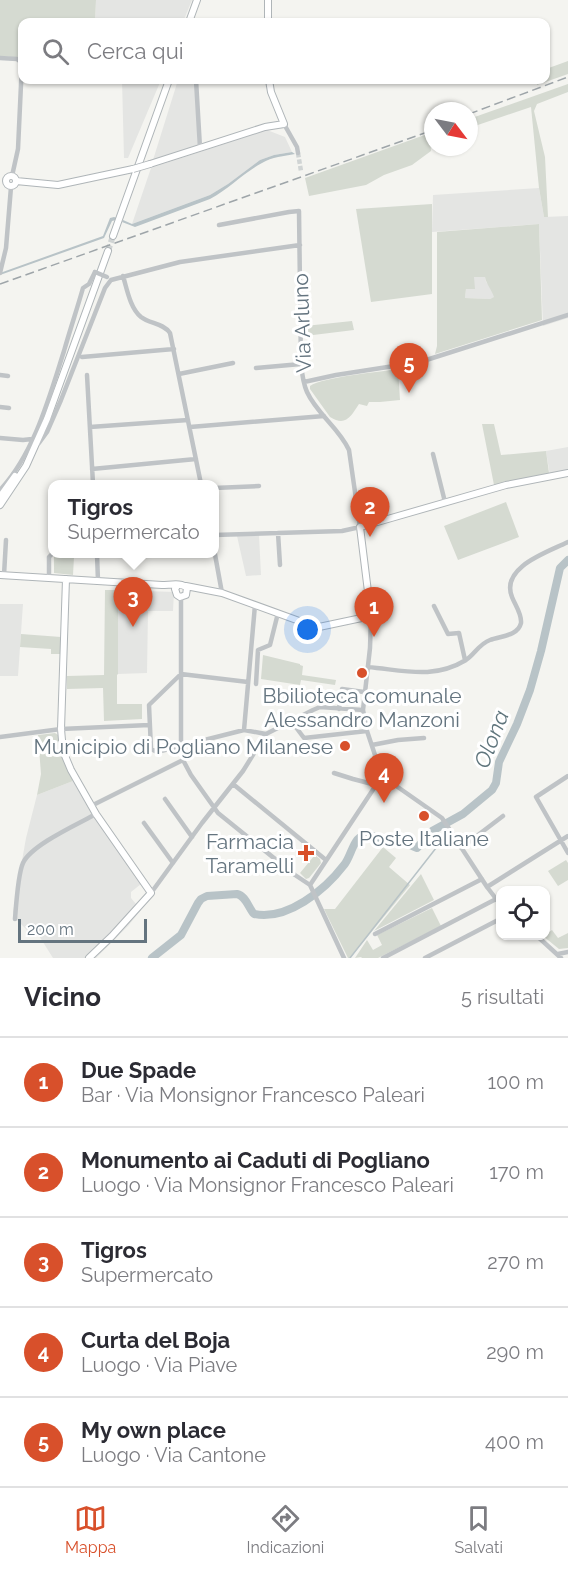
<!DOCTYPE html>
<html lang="it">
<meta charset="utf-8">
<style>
:root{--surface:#fff;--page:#f2f2f3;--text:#2b2b33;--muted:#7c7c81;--line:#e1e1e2;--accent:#d8502b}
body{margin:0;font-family:Raleway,sans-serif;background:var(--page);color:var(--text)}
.controls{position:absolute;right:18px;bottom:18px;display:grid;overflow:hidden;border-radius:12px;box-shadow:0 2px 4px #0004}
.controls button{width:54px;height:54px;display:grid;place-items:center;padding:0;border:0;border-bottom:2px solid var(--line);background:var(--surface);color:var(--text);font:30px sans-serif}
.compass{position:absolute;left:424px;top:102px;width:54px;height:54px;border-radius:50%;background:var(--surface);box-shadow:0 2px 4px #0004;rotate:122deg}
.scale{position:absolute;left:18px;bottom:15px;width:129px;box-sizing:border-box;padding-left:6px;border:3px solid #64747f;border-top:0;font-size:16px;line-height:21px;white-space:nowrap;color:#64747f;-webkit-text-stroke:4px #fff;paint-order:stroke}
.you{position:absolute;left:308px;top:630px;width:21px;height:21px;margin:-15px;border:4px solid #fff;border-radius:50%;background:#1a73e8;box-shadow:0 0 0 9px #1a73e833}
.badge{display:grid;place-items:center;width:39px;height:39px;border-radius:50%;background:var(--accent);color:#fff;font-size:20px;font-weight:700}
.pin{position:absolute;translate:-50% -50px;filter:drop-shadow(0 2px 3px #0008)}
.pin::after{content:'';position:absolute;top:32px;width:21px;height:18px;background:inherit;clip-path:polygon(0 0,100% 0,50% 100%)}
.popup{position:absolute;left:48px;top:480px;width:171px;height:78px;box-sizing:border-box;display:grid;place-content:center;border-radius:12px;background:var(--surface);filter:drop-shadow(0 2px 4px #0005);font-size:20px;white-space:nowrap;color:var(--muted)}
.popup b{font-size:22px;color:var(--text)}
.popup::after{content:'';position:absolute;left:50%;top:100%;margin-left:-12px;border:12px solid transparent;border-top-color:var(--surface)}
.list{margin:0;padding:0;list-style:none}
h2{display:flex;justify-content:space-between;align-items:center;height:78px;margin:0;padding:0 24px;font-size:26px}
h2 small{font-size:20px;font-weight:400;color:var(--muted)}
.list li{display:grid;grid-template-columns:39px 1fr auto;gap:18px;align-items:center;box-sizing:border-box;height:90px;padding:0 24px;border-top:2px solid var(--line)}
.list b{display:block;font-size:22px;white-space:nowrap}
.list p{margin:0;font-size:20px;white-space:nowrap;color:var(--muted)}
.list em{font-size:20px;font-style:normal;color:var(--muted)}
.icon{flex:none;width:33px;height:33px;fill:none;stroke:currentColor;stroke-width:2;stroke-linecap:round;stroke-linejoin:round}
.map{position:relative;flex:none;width:568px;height:958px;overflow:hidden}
.search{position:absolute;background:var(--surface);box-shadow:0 2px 4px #0004;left:18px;right:18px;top:18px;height:66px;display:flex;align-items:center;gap:15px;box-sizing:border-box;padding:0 21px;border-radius:12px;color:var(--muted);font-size:22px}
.sheet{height:528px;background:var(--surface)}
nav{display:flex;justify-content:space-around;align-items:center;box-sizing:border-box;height:84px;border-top:2px solid var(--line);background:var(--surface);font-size:16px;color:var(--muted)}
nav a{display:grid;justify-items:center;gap:3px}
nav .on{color:var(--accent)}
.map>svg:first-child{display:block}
.built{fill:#e4e5e3}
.green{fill:#d5dad1;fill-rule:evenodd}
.water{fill:#b8c3c7}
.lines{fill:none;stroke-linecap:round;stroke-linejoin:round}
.stream{stroke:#b8c3c7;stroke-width:1.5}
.river{stroke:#b8c3c7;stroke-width:8}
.street-tunnel{stroke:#d0d4d4;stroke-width:4.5;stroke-dasharray:4.5 2;stroke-linecap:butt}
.secondary-tunnel{stroke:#d0d4d4;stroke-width:6;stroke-dasharray:6 3;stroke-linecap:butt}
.secondary-casing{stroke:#afb5b8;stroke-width:8}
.street{stroke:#bfc3c6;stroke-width:4.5}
.secondary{stroke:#fff;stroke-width:6}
.rail{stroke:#9ea5a9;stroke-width:1.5;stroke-dasharray:9 4.5;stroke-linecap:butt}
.secondary-bridge-casing{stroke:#afb5b8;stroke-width:8;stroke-linecap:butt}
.street-bridge{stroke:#bfc3c6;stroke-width:4.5}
.secondary-bridge{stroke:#fff;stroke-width:6}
.poi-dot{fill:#d8502b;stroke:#fff;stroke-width:2}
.labels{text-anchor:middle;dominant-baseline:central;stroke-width:6;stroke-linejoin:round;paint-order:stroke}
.street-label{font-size:21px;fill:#64747f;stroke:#fff}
.poi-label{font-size:21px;fill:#64747f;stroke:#fff}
.water-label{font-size:22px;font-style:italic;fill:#60767d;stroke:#fff}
</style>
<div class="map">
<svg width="568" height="958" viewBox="0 0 568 958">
<rect width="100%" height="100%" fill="#f4f4f0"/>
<path class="built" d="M96 0H192L183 22H95Z
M122 80H161L128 158H124Z
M178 80H195L198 147 153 160Z
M267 130 285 137 292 152 274 155 260 160 228 184 210 195 132 224 151 168Z
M539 188 544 217 568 216V318L543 326 539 224 432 232 433 195Z
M485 276 486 282 491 287 495 297 490 299 465 298 466 289 474 277Z
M568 447V473L550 476 546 451Z
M259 535 261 575 246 576 237 536Z
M118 590 174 592 173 611H148L147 673 118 674Z
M0 604H23L18 676H0Z
M73 781 89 809 141 884 131 892V898L141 910 128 926 96 958H53L36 931V928L30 933 15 918 13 912 26 838 37 795Z"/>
<path class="green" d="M0 0H96L95 22H22V58L0 56Z
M568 61V74L537 85 536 80H546V69Z
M568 84V92L537 104 534 111 545 157 548 217H544L539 188 531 107 469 128V119Z
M433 132V140L430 141 431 151 412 165 384 175 366 185 309 196 305 178Z
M432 204V294L371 302 356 209Z
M539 224 542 320 435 354 437 346V232ZM474 277H485C486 284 492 290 494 297L490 299 465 298 466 289H475Z
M352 321 354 330 305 336V326Z
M398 369 400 400 380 402H369L367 406 359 404C351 416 346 427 330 417L310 389V386C323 377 379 372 398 369Z
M482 424H494L501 455 546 451 549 473 494 485Z
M506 502 519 537 458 560 444 526Z
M58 554H71V557H74L73 575 54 573V557Z
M105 590H118V674L117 675V704H142V719L104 721 103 688 67 689V676L104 675Z
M21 634 61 637V654H51V649L20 647Z
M263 655 300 664V665L303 666 302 675 336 680 335 685 301 680 300 685 261 679Z
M55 733 58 735 63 759 73 781 37 795 41 774 38 735Z
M383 847 396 858 389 867 410 885 350 958H348L324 909H335Z
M314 856H316L320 859 321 863 309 878 306 879 300 873Z
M566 860 568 863V880L558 886 548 871Z
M421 874 434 900 374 931Z
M432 908 441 926 378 958H362L361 957 355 958 367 940 373 950 382 945 377 935Z
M552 930 558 938 568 933V948L559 949 543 936Z"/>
<path class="water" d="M292 152 295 154C284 156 272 157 262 163 243 173 229 189 210 199L135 227 122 222 123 220 132 224 210 195 228 184 260 160 274 155Z
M114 217 117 218 116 220 112 221 104 238 0 275V273L103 236 110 218Z"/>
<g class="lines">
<path class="stream" d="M350 958 447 834"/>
<path class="river" d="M152 958 181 935 198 903 201 899 207 896 237 894C246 896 248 907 254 914 287 921 325 890 344 865 351 857 353 838 364 835 370 833 375 838 382 839 388 840 394 839 400 841 406 843 412 846 417 848L432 831 463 814 492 790 496 783 499 762 517 724 530 690 541 651 560 568 568 560"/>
<path class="street-tunnel" d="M298 153 301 171"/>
<path class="secondary-tunnel" d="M108 251 113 236"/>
<g class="secondary-casing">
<path id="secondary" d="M189 22 197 0
M268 22V0
M150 164 265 127 284 124 271 92 269 80
M6 181a5 5 0 1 1 10 0a5 5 0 1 1-10 0Z
M16 181 58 185 133 169
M113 236 169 80
M0 497 15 476
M0 505 26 466 47 419 108 251
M0 575 162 585C170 585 182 582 187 588L186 595 180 597 177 595 175 589 177 586
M66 579 61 729 63 751 71 770 96 814 151 893 112 936 89 958
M186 586 222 593 302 622 319 627 371 616 360 527 506 485 568 473"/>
</g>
<path class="street" d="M0 58 17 59 22 63 18 149 12 176
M196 80 200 148
M284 124 297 147 298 153
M0 273 6 248 11 187
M123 276C127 289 130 308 141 317 150 324 163 323 170 333L201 484
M82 357 174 349
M256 368 301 364
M179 374 233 363
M0 375 8 376
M87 375 93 484
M304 382 336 375 420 362 568 315
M0 407 9 408
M90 427 188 420
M190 427 324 416
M0 438 23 440 32 439
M39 443 47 432 61 400 105 288 111 280 180 262 300 245
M433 454 445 502
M92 469 196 459
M214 488 259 486
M0 490C34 454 49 398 64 351 70 330 77 309 83 288L89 284 95 272
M278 533 280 565
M214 535 342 531 360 527 349 450C339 428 317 414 307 392 303 383 302 374 301 364L299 211 289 212 219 225
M214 549 222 593
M97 554 98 581
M4 575 6 540
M49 578V557L52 554
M181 597V745L183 760 191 775 218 813 295 875 310 885
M434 606 448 634 459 633 465 660
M371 616 370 648 363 710 367 731 382 776 442 818 487 887 500 904
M368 667C403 670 433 680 466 660 475 654 479 644 490 640 501 636 518 636 521 623 522 614 515 605 512 597 500 567 548 552 568 542
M248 682 181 674 149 705 151 749 157 752 244 730 266 734 313 710 320 707 363 710
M256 684 258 650 270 645 278 613
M339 709 342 689 364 692
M292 722 304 738 367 731
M244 730 255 605
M0 737 61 729 149 725
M372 745 398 740 424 738
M334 773 353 779 376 785
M568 776 536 797 568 853
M233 784 326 860
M165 799 192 837
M91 806 183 760
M144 823 173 863
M461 848 503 816
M310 885 382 776
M310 885 344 958
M487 887 568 836
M151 893 202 823 243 771 266 734
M15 919C16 906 18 874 23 863 31 845 78 824 96 814
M375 934 482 879
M537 936 561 958
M558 954 568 952
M383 958 496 899
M425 958 500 919"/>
<use href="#secondary" class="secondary"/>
<path class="rail" d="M469 114 568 77
M0 284 433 130"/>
<g class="secondary-bridge-casing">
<path id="secondary-bridge" d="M133 169 150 164"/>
</g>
<path class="street-bridge" d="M95 272 107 277"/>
<use href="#secondary-bridge" class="secondary-bridge"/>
</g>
<g class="poi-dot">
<circle cx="362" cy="673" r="6"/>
<circle cx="345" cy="746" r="6"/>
<circle cx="424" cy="816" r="6"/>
<path d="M303 844h6v6h6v6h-6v6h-6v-6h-6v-6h6z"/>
</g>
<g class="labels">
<g class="street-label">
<text transform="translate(302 323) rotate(-92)">Via Arluno</text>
</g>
<g class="poi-label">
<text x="362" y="695">Bbilioteca comunale<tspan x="362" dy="24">Alessandro Manzoni</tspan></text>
<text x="333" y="746" text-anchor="end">Municipio di Pogliano Milanese</text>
<text x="424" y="838">Poste Italiane</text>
<text x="294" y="841" text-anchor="end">Farmacia<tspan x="294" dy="24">Taramelli</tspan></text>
</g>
<g class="water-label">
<text transform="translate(491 739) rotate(-69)">Olona</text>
</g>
</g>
</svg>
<div class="controls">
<button><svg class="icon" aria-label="locate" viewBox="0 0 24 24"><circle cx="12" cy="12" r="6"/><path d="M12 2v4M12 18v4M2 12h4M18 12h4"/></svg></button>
</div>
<svg class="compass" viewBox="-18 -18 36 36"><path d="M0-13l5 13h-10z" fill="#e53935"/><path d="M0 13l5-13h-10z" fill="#7c7c81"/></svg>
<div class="scale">200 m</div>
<div class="you"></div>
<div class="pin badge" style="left:374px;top:637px">1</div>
<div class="pin badge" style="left:370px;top:537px">2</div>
<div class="pin badge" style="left:133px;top:627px">3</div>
<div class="popup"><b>Tigros</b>Supermercato</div>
<div class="pin badge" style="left:384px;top:803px">4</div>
<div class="pin badge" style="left:409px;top:393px">5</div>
<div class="search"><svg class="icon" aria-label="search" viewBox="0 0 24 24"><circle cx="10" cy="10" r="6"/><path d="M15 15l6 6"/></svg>Cerca qui</div>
</div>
<section class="sheet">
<h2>Vicino<small>5 risultati</small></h2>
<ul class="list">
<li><span class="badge">1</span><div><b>Due Spade</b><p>Bar · Via Monsignor Francesco Paleari</p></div><em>100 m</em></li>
<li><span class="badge">2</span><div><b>Monumento ai Caduti di Pogliano</b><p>Luogo · Via Monsignor Francesco Paleari</p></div><em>170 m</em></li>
<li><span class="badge">3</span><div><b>Tigros</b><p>Supermercato</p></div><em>270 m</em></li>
<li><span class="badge">4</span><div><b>Curta del Boja</b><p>Luogo · Via Piave</p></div><em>290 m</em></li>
<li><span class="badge">5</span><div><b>My own place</b><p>Luogo · Via Cantone</p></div><em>400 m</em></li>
</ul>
</section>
<nav>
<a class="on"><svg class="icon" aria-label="map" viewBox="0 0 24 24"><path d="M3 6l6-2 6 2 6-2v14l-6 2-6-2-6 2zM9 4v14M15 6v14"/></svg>Mappa</a>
<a><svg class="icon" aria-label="directions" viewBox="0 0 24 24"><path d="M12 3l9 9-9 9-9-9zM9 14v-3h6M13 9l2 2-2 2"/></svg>Indicazioni</a>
<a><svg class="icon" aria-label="saved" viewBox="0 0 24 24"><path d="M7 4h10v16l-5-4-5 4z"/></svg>Salvati</a>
</nav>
